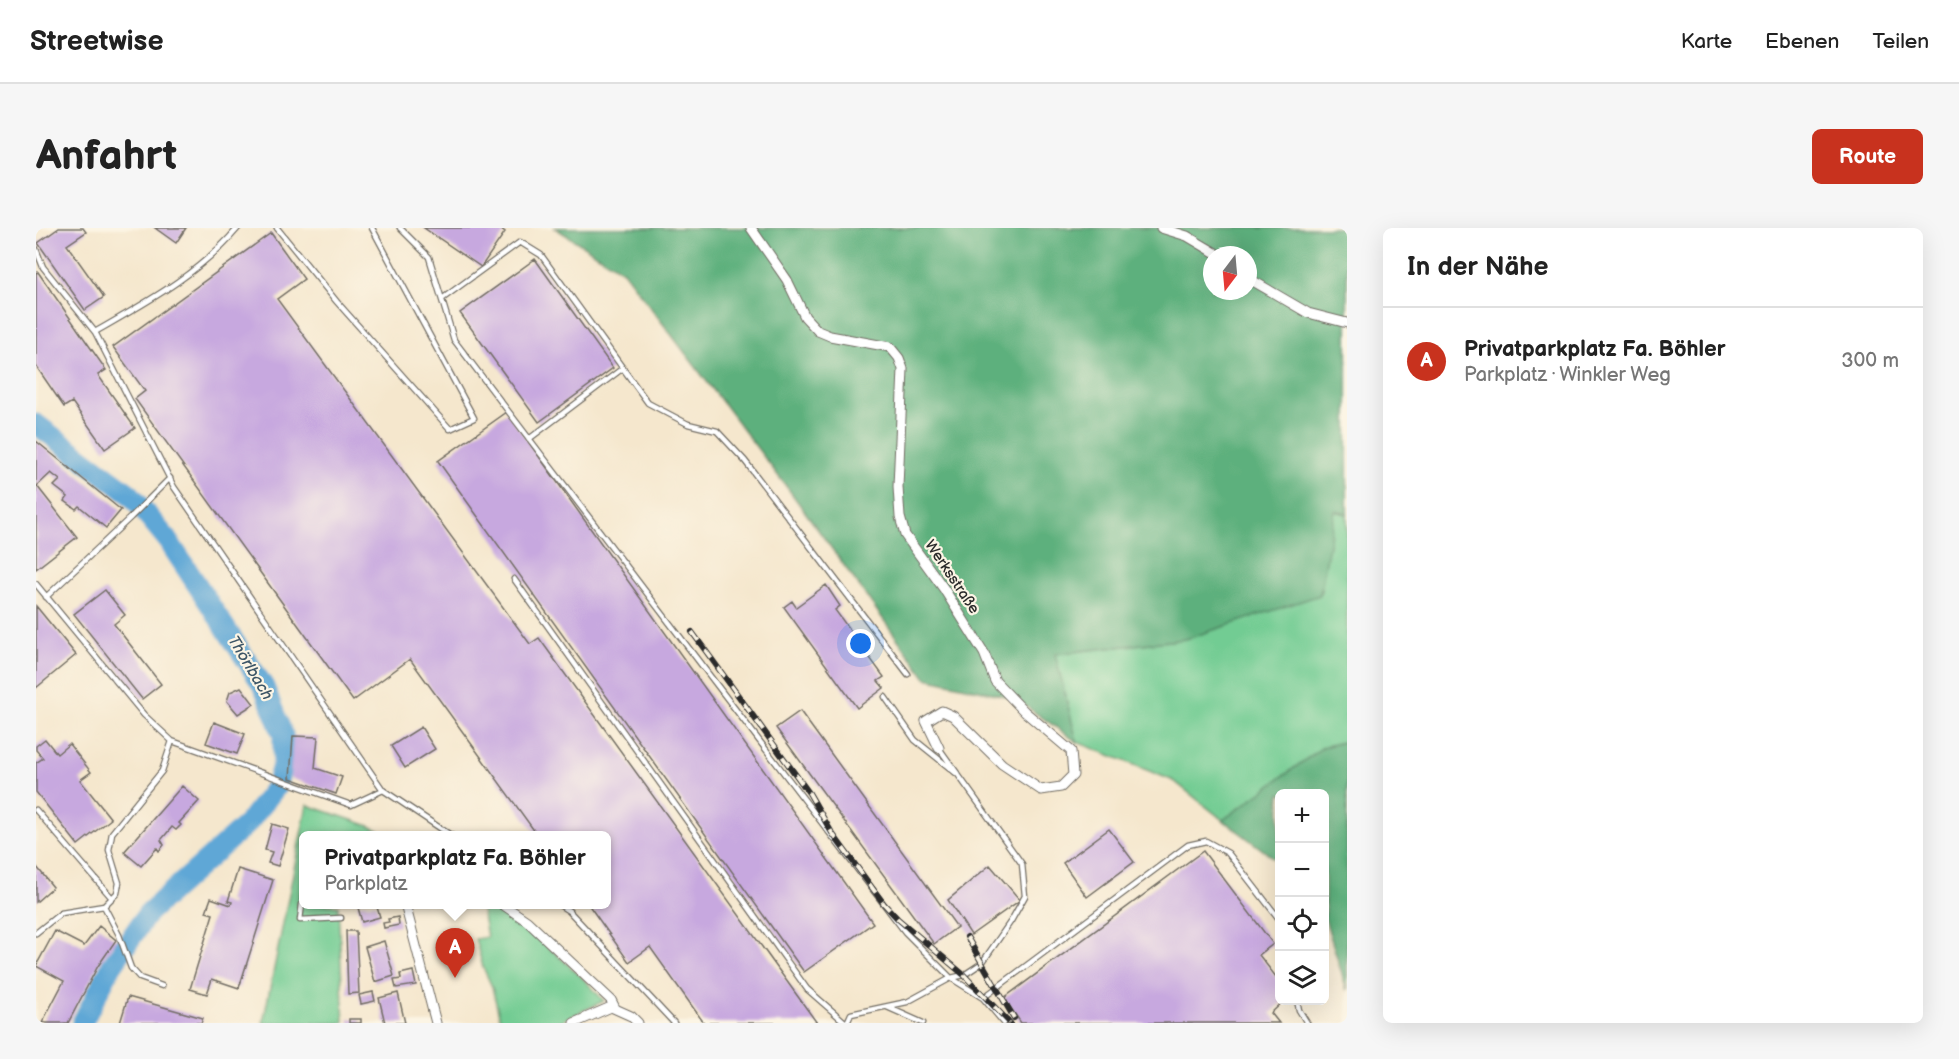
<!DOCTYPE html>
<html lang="de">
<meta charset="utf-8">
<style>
:root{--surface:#fff;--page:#f6f6f6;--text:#222;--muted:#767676;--line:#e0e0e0;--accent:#c8321e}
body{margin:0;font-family:"Balsamiq Sans",sans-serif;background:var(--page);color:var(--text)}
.controls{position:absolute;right:18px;bottom:18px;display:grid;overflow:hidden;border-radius:9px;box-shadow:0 6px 24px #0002}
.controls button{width:54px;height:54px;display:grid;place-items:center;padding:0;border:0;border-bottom:2px solid var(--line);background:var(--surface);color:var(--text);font:30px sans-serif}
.compass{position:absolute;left:1167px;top:18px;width:54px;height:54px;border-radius:50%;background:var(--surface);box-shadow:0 6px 24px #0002;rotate:196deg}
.you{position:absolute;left:825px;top:416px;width:21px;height:21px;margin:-15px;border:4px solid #fff;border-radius:50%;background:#1a73e8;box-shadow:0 0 0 9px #1a73e833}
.badge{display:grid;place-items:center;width:39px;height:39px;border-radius:50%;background:var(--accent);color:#fff;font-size:20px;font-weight:700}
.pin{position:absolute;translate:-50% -50px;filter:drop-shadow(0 2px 3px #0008)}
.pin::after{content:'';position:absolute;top:32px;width:21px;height:18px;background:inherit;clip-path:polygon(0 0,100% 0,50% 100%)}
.popup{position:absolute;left:263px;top:603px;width:312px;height:78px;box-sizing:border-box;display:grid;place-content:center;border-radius:9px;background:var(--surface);filter:drop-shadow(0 2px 4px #0005);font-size:20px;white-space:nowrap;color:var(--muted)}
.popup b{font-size:22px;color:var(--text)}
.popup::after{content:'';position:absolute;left:50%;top:100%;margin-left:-12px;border:12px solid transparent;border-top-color:var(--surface)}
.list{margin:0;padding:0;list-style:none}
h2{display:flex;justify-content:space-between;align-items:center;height:78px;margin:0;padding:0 24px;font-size:26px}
h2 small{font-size:20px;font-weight:400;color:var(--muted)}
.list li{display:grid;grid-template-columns:39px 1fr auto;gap:18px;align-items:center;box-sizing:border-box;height:108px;padding:0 24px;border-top:2px solid var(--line)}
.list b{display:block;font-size:22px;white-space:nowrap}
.list p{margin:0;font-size:20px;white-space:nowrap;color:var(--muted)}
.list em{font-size:20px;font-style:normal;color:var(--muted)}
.icon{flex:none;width:33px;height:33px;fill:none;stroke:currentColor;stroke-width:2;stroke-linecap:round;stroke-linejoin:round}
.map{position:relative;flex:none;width:1311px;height:795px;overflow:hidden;border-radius:9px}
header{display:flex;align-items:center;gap:36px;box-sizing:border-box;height:84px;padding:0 30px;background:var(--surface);border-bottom:2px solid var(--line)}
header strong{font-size:28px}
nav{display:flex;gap:33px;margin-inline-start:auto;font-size:21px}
.intro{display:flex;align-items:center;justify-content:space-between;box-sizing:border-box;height:144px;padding:0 36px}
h1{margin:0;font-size:42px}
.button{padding:15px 27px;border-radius:9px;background:var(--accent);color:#fff;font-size:21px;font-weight:700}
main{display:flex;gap:36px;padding:0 36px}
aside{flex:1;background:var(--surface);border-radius:9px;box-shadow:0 6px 24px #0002}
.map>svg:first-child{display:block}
.green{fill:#72cc93;stroke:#4e7c5f;stroke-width:1.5}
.forest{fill:#5db07d;stroke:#446e54;stroke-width:1.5;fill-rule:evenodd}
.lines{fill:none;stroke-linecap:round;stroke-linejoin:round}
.river{stroke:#5fa7d6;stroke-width:21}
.building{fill:#c7a8df}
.lane-casing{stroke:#726d64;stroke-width:7}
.street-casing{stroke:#726d64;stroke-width:11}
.lane{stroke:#fff;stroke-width:4.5}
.street{stroke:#fff;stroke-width:9}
.rail-casing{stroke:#2b2b2b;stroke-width:6}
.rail{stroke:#fcf5e5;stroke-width:4;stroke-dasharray:11;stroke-linecap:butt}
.labels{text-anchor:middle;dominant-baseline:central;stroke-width:4.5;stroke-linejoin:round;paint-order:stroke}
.street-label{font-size:15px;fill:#2b2b2b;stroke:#fcf5e5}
.water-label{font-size:16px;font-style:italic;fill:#3d5667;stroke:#fcf5e5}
</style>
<header>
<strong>Streetwise</strong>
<nav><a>Karte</a><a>Ebenen</a><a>Teilen</a></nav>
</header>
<div class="intro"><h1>Anfahrt</h1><a class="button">Route</a></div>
<main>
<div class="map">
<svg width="1311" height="795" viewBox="0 0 1311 795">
<rect width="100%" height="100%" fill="#fcf5e5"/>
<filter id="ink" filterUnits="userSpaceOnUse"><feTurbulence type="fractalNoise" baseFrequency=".0167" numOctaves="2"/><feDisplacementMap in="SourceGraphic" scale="12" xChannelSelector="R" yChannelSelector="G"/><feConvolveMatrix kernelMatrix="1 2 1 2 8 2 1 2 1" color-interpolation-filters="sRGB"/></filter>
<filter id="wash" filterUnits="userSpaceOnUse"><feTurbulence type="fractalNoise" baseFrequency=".008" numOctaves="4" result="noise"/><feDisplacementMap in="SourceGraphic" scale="24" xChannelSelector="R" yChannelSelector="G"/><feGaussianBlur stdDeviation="1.35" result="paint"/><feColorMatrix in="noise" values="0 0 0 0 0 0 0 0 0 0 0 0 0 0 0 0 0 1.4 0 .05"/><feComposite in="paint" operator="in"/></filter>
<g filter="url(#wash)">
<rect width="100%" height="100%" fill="#f5e7cd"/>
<path class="green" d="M1299 283 1311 286V513L1287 519 1187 592 1138 553 1041 514 1018 426 1150 411Z
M271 577 331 597 353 607 268 608V676L302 677 308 795H227Z
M445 677H454C495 704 535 735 568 773L521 795H465L456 759 447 739 439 711 451 709Z"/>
<path class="forest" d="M519 0H1311V286L1299 283 1284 367 1150 411 1019 426 1041 514 978 470 890 450 753 262 587 43ZM1176 27H1212V63H1176Z
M1311 513V763L1289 691 1288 566H1244L1243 634 1187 592 1287 519Z"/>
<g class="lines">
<path class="river" d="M0 196 94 266 131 311 228 459 247 507V534L240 559 212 595 112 685 75 739 46 795"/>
</g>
<g id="blocks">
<path class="building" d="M23 0H47L50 4 31 17 68 69 49 82 2 15Z
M119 0H150L140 15Z
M388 0H464L469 4 445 39Z
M235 5 268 51 241 71 494 416 503 410 781 795H668L614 719 593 734 552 676H570V608H502L374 431 317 473 99 171 109 163 77 119Z
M499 31 577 140 503 194 424 85Z
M2 44 70 142 62 147 99 200 69 221 36 174 28 179 0 138V45Z
M471 184 837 695 768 744 402 233Z
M0 213 85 282 70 300 43 278 40 281 29 273 32 269 18 258 24 252 15 245 1 258 41 309 0 341Z
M790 357 804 378 799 382 848 449 842 453 848 460 821 480 748 379 756 373 760 379Z
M69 362 89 387 78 396 125 456 106 471 38 386Z
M0 378 40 427 0 460Z
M205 459 218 476 202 486 191 473 194 464Z
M764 483 921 699 898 716 740 500Z
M178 494 209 506 201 526 170 515Z
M385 499 399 521 369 540 355 518Z
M257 508 282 509 279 540 306 549 300 566 254 550Z
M9 511 21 526 33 516 55 544 44 552 75 591 42 617 0 564V535L7 530 0 522V518Z
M146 558 163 573 143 595 145 597 140 602 136 599 125 612 128 617 123 623 121 620 105 638 88 624Z
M236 596 253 601 242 638 232 635 236 624 229 622Z
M1073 601 1098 634 1051 669 1027 635Z
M1167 623 1237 716 1223 727 1244 754V772H1249L1235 785 1243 795H985L968 770Z
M954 637 984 672 935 707 912 672Z
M0 638 17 659 0 674Z
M202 641 237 652 203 760 176 751 171 766 154 761 177 686 170 684 175 670 195 677 196 674 192 673Z
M321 676H340L344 689 326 694Z
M362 689 363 697 348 700 347 695 353 694 352 691Z
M63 698 80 712 62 738 32 795H6L28 753 0 738 19 703 48 718Z
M310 703H320L323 765 312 766Z
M348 713 358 748 339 754 329 719Z
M377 743 380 757 360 760 358 752 365 751 364 746Z
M337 764 339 773 325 776 323 767Z
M362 765 369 795H349L343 770Z
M92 769 167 790 165 795H84Z
M313 791H325V795H313Z"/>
</g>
</g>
<g filter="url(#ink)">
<use href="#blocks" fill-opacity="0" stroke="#726d64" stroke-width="1.5"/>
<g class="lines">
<g class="lane-casing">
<path id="lane" d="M241 0 301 74 414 201 438 190 336 0
M364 0 393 29 418 112 869 704 915 750 871 774 815 786 811 795
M0 21 7 39 59 104C111 74 163 46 202 0
M406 71 484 14 505 27 612 175 652 196 681 203 709 233 872 446
M59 104 138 259 347 562 416 608
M493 211 587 140
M478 351 771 761 810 795
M0 356 108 487 136 513 315 577 347 562
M10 369 95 289 134 250
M849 469 879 512 920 545
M903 520 986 636 989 668 975 693 946 735 928 747 915 750
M0 582 76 670
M268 661 264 692 305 690
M522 676 533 683 638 795
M68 678 83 707 95 740 104 750 126 758
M0 705 25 685 68 678 81 665 83 655 73 622 76 605 126 543 136 513
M915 750 947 770 968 795
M947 770 1152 617 1170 613 1192 625 1244 692
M1261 772 1263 782 1271 795
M851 779 887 795"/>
</g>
<g class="street-casing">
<path id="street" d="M715 0 751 52 769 89 782 103 794 108 854 119 863 130 867 141 862 259 864 289 869 307 908 361 948 425 959 453 989 484 1035 523 1037 547 1025 559 1005 562 966 536 917 488 906 483 890 493 903 520
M1125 0 1151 8 1183 27
M1212 50 1272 85 1311 95
M369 676 400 795
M466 676 491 693 575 772 579 780
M538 795 575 779 595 788 602 795"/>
</g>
<use href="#lane" class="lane"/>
<use href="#street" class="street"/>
<g class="rail-casing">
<path id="rail" d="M656 404 773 565 796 605 848 676 862 691 928 747 974 795
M931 709 978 790"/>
</g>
<use href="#rail" class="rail"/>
</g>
</g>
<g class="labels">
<g class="street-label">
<text transform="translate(916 349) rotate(56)">Werksstraße</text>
</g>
<g class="water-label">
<text transform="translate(214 440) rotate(59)">Thörlbach</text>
</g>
</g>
</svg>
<div class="controls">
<button>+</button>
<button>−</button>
<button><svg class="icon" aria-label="locate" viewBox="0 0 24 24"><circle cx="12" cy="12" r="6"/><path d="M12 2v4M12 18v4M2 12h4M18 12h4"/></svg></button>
<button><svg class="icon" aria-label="layers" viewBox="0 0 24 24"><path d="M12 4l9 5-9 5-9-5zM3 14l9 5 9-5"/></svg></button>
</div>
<svg class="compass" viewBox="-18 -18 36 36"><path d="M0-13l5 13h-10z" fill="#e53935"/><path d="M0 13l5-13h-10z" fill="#767676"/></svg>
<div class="you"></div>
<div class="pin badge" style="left:419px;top:750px">A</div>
<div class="popup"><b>Privatparkplatz Fa. Böhler</b>Parkplatz</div>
</div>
<aside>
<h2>In der Nähe<small></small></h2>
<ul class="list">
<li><span class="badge">A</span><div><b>Privatparkplatz Fa. Böhler</b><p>Parkplatz · Winkler Weg</p></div><em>300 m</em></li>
</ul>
</aside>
</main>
